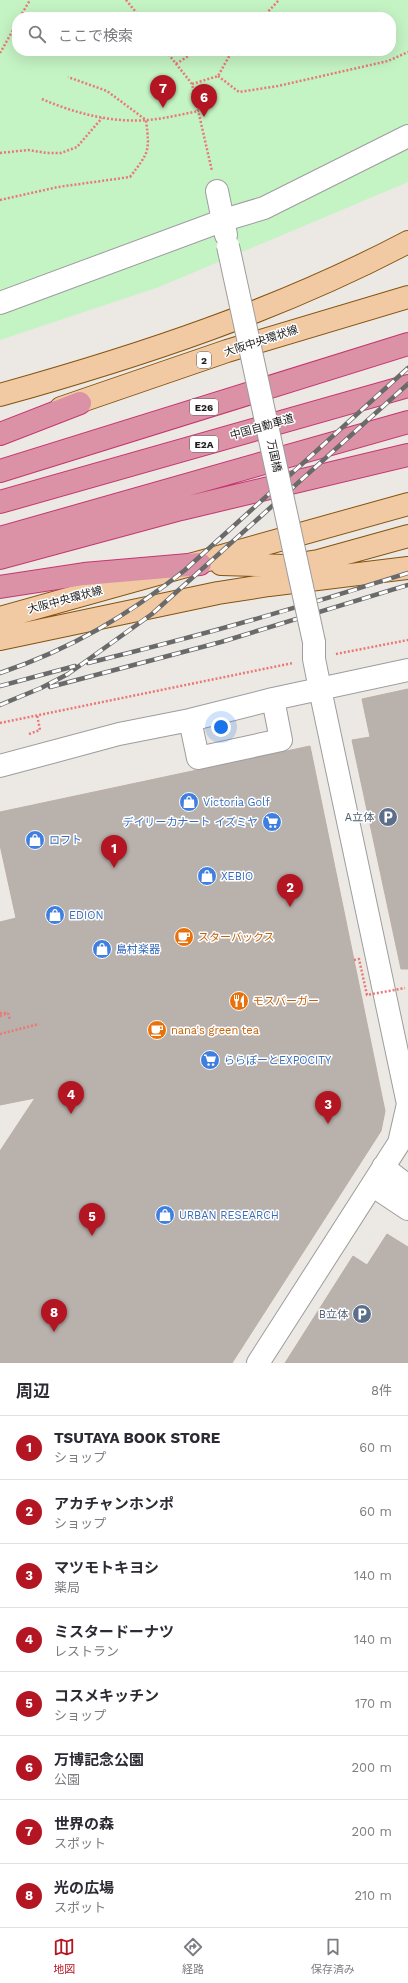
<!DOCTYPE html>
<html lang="ja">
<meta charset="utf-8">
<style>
:root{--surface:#fff;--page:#f7f7f7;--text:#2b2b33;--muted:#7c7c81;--line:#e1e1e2;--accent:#b31522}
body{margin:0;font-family:"Work Sans","Noto Sans JP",sans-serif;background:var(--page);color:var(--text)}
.you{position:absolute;left:221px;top:727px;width:14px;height:14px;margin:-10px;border:3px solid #fff;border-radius:50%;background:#1a73e8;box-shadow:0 0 0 6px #1a73e833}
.badge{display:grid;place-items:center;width:26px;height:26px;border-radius:50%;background:var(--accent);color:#fff;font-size:13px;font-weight:700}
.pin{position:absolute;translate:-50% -33px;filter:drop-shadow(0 1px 2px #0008)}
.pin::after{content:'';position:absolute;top:21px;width:14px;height:12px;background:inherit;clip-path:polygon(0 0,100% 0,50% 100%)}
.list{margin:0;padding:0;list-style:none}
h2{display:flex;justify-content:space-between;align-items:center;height:52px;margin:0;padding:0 16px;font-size:17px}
h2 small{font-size:13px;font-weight:400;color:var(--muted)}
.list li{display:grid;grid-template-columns:26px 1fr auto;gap:12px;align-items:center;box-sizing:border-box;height:64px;padding:0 16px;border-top:1px solid var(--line)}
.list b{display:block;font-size:15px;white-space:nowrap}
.list p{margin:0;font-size:13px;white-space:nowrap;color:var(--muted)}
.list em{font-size:13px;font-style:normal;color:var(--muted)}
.icon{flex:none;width:22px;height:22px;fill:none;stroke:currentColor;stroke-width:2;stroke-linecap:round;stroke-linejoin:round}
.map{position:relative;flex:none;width:408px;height:1363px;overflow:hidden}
.search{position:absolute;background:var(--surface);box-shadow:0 4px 16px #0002;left:12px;right:12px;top:12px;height:44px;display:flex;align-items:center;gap:10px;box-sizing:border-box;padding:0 14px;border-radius:16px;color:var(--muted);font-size:15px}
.sheet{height:564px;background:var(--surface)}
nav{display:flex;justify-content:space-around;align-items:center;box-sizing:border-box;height:56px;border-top:1px solid var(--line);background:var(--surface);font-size:11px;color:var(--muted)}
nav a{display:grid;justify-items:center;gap:2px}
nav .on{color:var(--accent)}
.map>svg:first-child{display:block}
.park{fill:#c4f3c4;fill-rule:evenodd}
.building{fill:#b9b1ac;stroke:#bcafa7}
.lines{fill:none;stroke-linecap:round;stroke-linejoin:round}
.minor-casing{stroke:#9d9d9d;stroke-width:24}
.major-casing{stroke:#855410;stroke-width:24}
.highway-casing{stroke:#c43673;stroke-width:24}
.path{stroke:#ea7876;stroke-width:2.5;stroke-dasharray:2 2;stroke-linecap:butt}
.minor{stroke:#fff;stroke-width:22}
.major{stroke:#f1c9a3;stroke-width:22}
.highway{stroke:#dc92a6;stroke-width:22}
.rail-casing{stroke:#6a6a6a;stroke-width:4.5}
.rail{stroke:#fff;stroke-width:3;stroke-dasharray:9;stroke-linecap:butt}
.minor-bridge-casing{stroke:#9d9d9d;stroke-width:24;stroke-linecap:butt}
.path-bridge{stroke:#ea7876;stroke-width:2.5;stroke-dasharray:2 2;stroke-linecap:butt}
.minor-bridge{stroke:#fff;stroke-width:22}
.labels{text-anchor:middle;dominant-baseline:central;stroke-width:3;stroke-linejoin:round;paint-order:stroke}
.shield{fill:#fff;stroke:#606060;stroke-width:1}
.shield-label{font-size:10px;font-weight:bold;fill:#1c1c1c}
.street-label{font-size:11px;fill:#1c1c1c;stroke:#fff}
.shop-label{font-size:11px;fill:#366cbe;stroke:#fff;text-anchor:start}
.service-label{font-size:11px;fill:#4e5e75;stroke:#fff;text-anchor:end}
.food-label{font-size:11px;fill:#c56008;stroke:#fff;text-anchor:start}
</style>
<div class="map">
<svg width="408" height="1363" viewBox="0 0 408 1363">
<rect width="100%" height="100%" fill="#ece8e3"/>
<path class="park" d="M0 0H408V182L159 287 0 340ZM17 17H391V51H17Z"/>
<path class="building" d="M408 689V969H401L352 740 370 737 362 699Z
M310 746 385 1111 381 1131 232 1363H0V1151L35 1098 0 1105V922L16 918 0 845V812Z
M387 1234 408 1247V1363H285L353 1256 367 1265Z"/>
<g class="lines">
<g class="minor-casing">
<path id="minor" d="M217 191 226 235
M0 303 224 220 264 208 408 136
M190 720 198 758 281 740 273 699
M0 766 119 734 190 720 273 699 408 670
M383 1167 408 1186
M372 1185 408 1209
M258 1363 399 1143 408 1104 320 689 314 659V642"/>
</g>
<g class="major-casing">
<path id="major" d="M0 395C140 356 279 310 408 242
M61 408 227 351 408 297
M221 564 286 566 318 561 408 536
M0 618 408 504
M0 639 218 593 269 585 408 568"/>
</g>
<g class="highway-casing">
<path id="highway" d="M0 434 80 403
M0 471 408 344
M0 502 408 386
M0 538 408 422
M0 558 181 509 408 455
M0 587 84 574 200 564"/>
</g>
<path class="path" d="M126 0 140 17
M20 17 30 0
M247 17 256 14 263 17
M263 17 279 0
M166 51 192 84 212 171
M0 53 17 23
M176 64 196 51
M218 76 239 92 278 86 388 61 408 52
M192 84 218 76 232 51
M42 99C74 113 112 123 147 120 164 119 182 114 199 111
M0 153 28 150 47 153H61L77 147 102 118
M0 200 58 187 130 177C149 152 150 152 146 120L107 91 68 77
M336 654 408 640
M0 723 293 663
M29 734 40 730 37 715
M0 1013H7
M8 1013 10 1020
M0 1016 8 1013
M0 1034 39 1024"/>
<use href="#minor" class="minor"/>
<use href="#major" class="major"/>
<use href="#highway" class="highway"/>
<g class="rail-casing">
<path id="rail" d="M88 663C196 637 302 607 408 573
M0 673C71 649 127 616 185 570L408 368
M0 686 75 666
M50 687 221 642 408 585
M0 705 41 688 68 674 152 614 408 384"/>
</g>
<use href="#rail" class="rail"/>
<g class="minor-bridge-casing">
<path id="minor-bridge" d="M228 246 314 642"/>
</g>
<path class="path-bridge" d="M354 960 359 959 367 995 405 988"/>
<use href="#minor-bridge" class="minor-bridge"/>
</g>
<defs>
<g id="shop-disc" transform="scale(1)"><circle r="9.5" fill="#3f7fe0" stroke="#fff"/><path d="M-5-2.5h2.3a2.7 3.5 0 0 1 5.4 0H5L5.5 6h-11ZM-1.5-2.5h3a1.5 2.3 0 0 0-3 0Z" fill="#fff"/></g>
<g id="parking-disc" transform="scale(1)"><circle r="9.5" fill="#5c6f8a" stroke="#fff"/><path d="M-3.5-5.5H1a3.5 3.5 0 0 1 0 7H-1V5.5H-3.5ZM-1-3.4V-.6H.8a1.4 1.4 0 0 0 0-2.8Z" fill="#fff"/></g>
<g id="supermarket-disc" transform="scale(1)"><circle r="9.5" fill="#3f7fe0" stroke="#fff"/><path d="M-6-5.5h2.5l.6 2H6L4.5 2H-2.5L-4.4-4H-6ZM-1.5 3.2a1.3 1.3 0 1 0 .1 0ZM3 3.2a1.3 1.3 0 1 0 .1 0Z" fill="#fff"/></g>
<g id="cafe-disc" transform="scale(1)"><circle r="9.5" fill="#e8710a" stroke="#fff"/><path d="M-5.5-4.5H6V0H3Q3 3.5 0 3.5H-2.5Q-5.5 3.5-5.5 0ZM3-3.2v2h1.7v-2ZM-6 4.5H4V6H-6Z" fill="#fff"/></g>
<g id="restaurant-disc" transform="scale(1)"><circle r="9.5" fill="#e8710a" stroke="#fff"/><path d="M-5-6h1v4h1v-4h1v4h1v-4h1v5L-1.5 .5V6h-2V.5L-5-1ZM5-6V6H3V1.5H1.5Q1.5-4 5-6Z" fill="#fff"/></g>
</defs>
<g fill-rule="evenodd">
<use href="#shop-disc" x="189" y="802"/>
<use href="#parking-disc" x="388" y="817"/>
<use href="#supermarket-disc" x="272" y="822"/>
<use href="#shop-disc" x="35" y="840"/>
<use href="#shop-disc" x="207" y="876"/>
<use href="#shop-disc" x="55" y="915"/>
<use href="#cafe-disc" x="184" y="937"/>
<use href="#shop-disc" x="102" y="949"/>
<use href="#restaurant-disc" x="239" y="1001"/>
<use href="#cafe-disc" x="157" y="1030"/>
<use href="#supermarket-disc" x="210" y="1060"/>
<use href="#shop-disc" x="165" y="1215"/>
<use href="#parking-disc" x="362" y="1314"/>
</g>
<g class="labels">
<g class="shield">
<rect x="197" y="352" width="14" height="16" rx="3"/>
<rect x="190" y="399" width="28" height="16" rx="3"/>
<rect x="190" y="436" width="28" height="16" rx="3"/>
</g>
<g class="shield-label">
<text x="204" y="360">2</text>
<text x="204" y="407">E26</text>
<text x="204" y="444">E2A</text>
</g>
<g class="street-label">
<text transform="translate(261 341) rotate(-18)">大阪中央環状線</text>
<text transform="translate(262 427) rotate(-16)">中国自動車道</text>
<text transform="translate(274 456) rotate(78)">万国橋</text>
<text transform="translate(65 600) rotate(-15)">大阪中央環状線</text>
</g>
<g class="shop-label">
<text x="203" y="802">Victoria Golf</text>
<text x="258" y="822" text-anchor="end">デイリーカナート イズミヤ</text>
<text x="49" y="840">ロフト</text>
<text x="221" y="876">XEBIO</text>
<text x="69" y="915">EDION</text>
<text x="116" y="949">島村楽器</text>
<text x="224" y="1060">ららぽーとEXPOCITY</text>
<text x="179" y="1215">URBAN RESEARCH</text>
</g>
<g class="service-label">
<text x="374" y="817">A立体</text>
<text x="348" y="1314">B立体</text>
</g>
<g class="food-label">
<text x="198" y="937">スターバックス</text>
<text x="253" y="1001">モスバーガー</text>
<text x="171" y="1030">nana's green tea</text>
</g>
</g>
</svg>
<div class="you"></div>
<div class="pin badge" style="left:114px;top:868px">1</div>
<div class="pin badge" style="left:290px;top:907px">2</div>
<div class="pin badge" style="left:328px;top:1124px">3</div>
<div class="pin badge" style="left:71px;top:1114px">4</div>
<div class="pin badge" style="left:92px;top:1236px">5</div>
<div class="pin badge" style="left:204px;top:117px">6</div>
<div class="pin badge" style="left:163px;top:108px">7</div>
<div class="pin badge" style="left:54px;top:1332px">8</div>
<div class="search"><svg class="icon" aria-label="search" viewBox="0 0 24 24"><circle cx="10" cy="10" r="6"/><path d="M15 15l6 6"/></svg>ここで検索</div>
</div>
<section class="sheet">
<h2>周辺<small>8件</small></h2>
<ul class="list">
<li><span class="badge">1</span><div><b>TSUTAYA BOOK STORE</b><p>ショップ</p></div><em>60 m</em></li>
<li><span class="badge">2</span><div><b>アカチャンホンポ</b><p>ショップ</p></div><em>60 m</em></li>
<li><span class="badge">3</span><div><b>マツモトキヨシ</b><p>薬局</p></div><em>140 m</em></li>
<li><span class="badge">4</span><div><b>ミスタードーナツ</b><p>レストラン</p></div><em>140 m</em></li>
<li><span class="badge">5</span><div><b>コスメキッチン</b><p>ショップ</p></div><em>170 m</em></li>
<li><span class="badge">6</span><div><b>万博記念公園</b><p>公園</p></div><em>200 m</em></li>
<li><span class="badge">7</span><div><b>世界の森</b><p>スポット</p></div><em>200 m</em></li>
<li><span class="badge">8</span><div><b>光の広場</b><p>スポット</p></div><em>210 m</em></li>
</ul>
</section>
<nav>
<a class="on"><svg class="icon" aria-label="map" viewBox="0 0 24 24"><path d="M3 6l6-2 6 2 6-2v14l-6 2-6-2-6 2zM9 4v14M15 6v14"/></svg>地図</a>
<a><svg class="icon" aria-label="directions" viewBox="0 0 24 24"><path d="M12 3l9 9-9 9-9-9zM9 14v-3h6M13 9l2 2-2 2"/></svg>経路</a>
<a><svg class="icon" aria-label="saved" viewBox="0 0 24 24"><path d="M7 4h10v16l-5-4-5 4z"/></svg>保存済み</a>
</nav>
